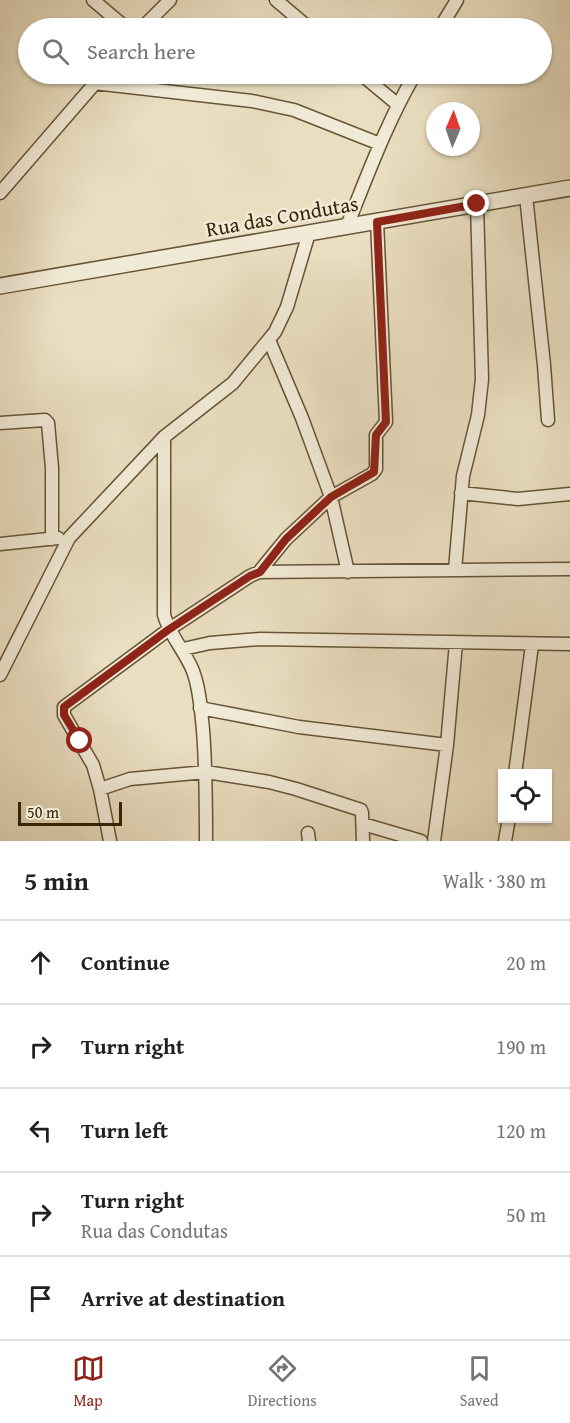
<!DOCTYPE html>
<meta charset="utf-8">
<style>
:root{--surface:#fff;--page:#f6f6f6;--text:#202124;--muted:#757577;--line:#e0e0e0;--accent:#8f2418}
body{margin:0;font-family:"Gentium Book Plus",serif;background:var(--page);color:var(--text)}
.controls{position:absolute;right:18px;bottom:18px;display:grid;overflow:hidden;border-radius:0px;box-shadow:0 2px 4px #0004}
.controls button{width:54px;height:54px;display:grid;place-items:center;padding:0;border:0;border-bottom:2px solid var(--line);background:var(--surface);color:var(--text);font:30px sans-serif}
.compass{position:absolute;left:426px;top:102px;width:54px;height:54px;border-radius:50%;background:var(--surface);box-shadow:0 2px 4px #0004;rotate:2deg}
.scale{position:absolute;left:18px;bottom:15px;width:104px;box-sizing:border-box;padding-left:6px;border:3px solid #3a2607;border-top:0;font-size:16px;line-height:21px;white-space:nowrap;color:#3a2607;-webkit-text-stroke:4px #f1ead6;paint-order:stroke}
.stop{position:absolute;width:18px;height:18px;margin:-14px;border:4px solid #8f2418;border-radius:50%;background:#fff}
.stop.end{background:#8f2418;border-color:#fff;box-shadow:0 2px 6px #0008}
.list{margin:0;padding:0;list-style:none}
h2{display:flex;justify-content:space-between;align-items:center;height:78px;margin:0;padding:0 24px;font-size:26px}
h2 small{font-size:20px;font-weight:400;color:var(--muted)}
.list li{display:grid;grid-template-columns:39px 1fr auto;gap:18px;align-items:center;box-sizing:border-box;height:84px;padding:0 24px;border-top:2px solid var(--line)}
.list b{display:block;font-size:22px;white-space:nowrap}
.list p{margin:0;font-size:20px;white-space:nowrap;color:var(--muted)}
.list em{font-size:20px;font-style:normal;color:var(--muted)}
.icon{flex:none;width:33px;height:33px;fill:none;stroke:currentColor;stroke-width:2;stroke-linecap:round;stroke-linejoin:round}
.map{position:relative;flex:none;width:570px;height:841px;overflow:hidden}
.search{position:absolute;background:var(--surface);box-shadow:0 2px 4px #0004;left:18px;right:18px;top:18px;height:66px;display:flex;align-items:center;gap:15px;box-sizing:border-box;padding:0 21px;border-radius:33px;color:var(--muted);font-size:22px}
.sheet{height:498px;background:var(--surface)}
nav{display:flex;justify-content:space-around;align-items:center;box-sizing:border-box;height:84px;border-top:2px solid var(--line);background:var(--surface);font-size:16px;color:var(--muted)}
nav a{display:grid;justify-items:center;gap:3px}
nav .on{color:var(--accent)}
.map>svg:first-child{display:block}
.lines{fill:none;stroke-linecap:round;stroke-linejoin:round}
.minor-casing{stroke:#665435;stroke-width:15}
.tertiary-casing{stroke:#665435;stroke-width:18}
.minor{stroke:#f1ead6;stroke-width:12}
.tertiary{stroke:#f1ead6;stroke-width:15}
.route{stroke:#8f2418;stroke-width:8}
.labels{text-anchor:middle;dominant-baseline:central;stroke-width:5;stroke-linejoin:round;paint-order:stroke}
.street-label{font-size:21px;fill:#3a2607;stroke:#f1ead6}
</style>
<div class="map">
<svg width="570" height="841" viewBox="0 0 570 841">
<rect width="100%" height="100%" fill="#e9dec0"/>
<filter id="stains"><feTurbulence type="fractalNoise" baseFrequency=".00333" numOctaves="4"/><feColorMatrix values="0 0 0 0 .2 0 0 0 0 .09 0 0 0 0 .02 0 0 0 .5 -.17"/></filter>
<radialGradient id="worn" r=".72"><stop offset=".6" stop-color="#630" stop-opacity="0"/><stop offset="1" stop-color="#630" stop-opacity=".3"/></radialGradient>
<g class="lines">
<g class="minor-casing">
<path id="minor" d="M93 0 126 28
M276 0 309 28
M142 28 170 0
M440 28 457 0
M361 74 397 104
M94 83 252 101 294 110 380 144
M0 193 103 74
M526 196 544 365 548 420
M347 226C368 174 387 122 415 74
M269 340 302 418 331 497 348 572
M0 423 45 420 48 423 52 468V539
M164 437V615C170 636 185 651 193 671 200 690 201 711 203 730 206 767 206 804 206 841
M461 493 518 499 570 494
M0 544 58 538
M455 570 463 476 478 415 482 379 477 204
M259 572 286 539 331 497 372 474 376 469V435L386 422 377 221
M183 649 210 643 260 639 570 644
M0 675 69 538 164 437 233 383 275 332 287 307 309 233
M200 708 299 727 447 745
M515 774 532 645
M100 789 130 779 206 772 269 782 296 789 361 810 362 813 363 841
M363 824 421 841
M308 833 309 841
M110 841 100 789 93 765 64 715V707L168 630 250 576 259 572 570 569
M434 841 447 745 456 643
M505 841 509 818"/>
</g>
<g class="tertiary-casing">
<path id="tertiary" d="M0 286 570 188"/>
</g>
<use href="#minor" class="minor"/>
<use href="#tertiary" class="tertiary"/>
</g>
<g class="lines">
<path class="route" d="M80 741 64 715V707L168 630 250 576 260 572 286 539 331 497 374 472 376 435 386 422 377 222 477 204"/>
</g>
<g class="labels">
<g class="street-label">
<text transform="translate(282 216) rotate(-10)">Rua das Condutas</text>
</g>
</g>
<rect width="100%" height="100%" filter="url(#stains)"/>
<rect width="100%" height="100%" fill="url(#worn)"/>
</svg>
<div class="controls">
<button><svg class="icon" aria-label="locate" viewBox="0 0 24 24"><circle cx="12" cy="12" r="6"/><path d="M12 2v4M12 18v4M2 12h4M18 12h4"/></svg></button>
</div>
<svg class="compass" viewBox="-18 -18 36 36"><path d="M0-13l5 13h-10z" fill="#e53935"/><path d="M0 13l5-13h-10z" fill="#757577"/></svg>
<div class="scale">50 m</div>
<div class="stop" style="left:80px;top:741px"></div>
<div class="stop end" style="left:477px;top:204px"></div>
<div class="search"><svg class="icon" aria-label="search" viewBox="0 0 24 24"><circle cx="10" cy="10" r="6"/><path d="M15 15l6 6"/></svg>Search here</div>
</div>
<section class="sheet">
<h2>5 min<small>Walk · 380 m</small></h2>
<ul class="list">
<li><svg class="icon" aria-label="ahead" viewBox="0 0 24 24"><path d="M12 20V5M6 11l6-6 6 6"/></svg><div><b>Continue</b></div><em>20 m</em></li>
<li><svg class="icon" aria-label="right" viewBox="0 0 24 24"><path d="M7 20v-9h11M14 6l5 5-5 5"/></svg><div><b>Turn right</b></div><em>190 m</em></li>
<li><svg class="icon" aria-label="left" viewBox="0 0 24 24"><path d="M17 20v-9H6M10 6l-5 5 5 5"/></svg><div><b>Turn left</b></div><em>120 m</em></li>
<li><svg class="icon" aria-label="right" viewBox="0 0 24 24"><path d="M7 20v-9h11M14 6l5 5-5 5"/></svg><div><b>Turn right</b><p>Rua das Condutas</p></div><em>50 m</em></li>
<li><svg class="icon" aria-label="arrive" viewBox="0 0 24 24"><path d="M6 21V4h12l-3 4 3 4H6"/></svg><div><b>Arrive at destination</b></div></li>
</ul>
</section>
<nav>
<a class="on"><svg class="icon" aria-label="map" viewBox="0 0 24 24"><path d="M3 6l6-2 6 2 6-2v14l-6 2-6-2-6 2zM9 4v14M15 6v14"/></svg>Map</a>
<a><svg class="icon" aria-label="directions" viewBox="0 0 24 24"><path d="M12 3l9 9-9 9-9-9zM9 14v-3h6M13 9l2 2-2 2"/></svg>Directions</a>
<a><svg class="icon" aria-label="saved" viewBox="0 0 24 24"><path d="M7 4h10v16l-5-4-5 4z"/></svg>Saved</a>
</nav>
